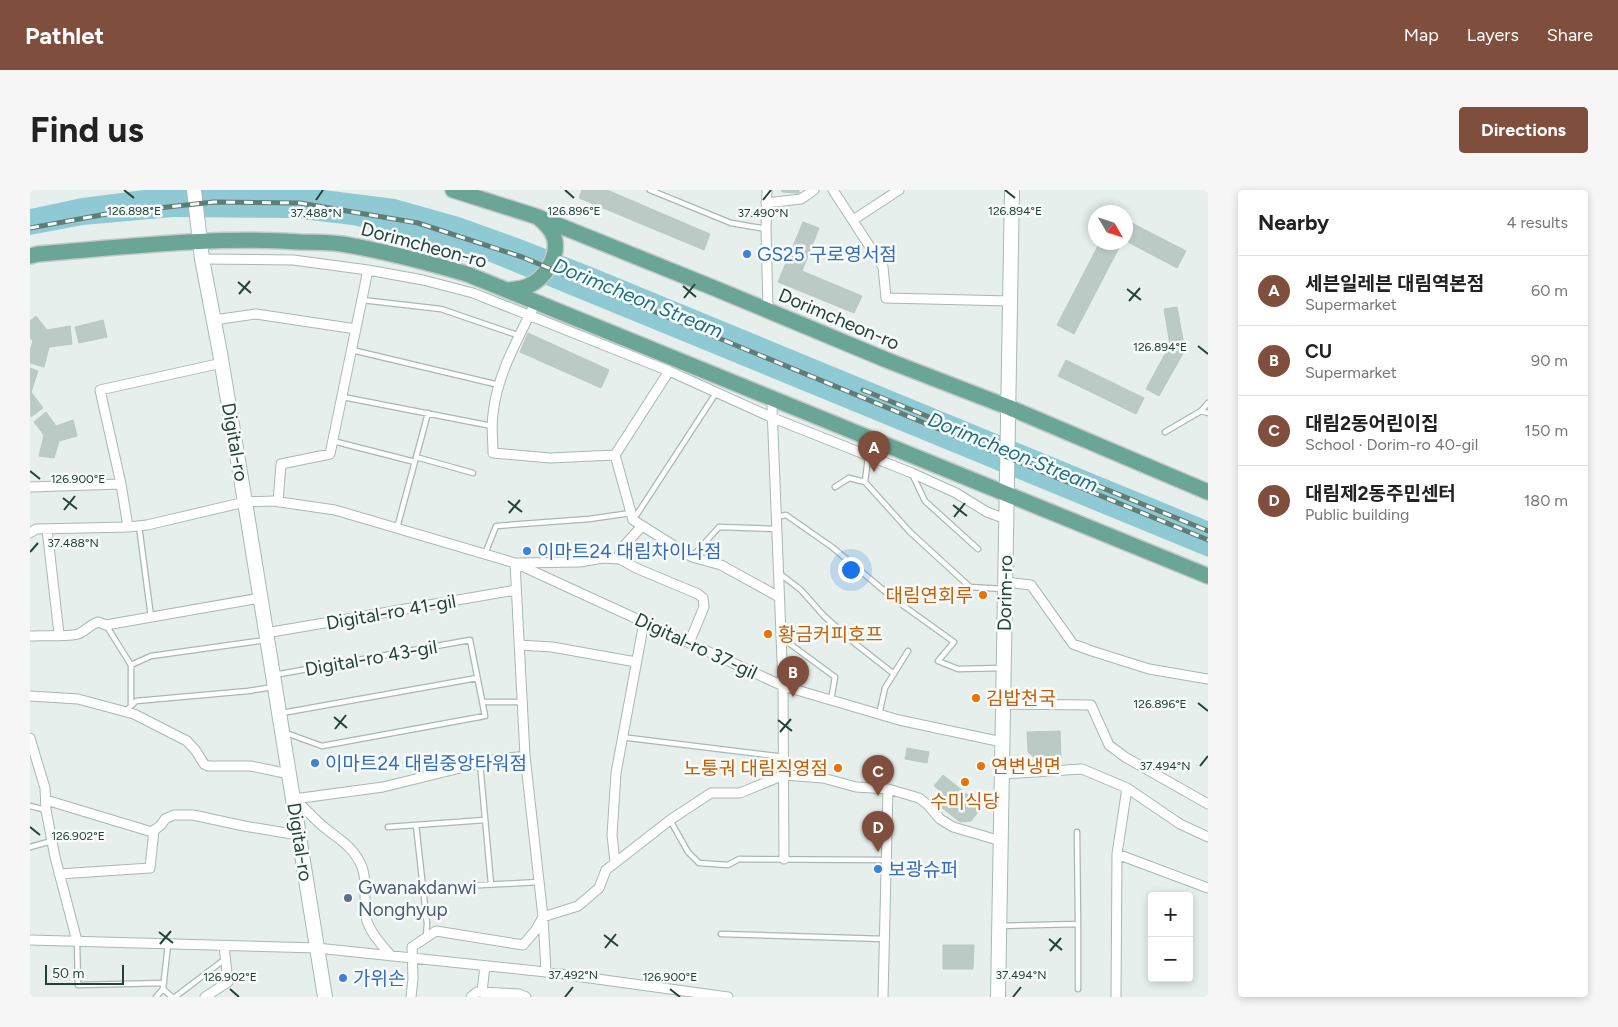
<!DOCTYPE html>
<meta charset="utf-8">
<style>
:root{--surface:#fff;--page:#f6f6f6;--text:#222;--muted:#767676;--line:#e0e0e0;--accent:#804e3d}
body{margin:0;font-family:Figtree,"Noto Sans KR",sans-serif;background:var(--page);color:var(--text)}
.controls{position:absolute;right:15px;bottom:15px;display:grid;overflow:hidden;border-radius:5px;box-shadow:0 2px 8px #0003}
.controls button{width:45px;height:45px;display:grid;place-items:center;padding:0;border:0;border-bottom:1px solid var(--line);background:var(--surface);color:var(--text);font:25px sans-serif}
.compass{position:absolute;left:1058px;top:15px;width:45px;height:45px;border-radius:50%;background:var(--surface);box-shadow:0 2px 8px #0003;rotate:129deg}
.scale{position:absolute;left:15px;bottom:12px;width:79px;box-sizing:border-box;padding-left:5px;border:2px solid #24423a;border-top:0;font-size:14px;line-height:18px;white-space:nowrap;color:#24423a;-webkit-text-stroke:4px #f7fbf9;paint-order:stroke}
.you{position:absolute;left:820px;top:379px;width:18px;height:18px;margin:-12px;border:4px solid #fff;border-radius:50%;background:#1a73e8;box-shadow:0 0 0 8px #1a73e833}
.badge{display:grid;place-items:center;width:32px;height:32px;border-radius:50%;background:var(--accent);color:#fff;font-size:16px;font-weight:700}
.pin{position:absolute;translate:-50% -41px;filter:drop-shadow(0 1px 2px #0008)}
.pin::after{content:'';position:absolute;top:26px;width:18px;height:15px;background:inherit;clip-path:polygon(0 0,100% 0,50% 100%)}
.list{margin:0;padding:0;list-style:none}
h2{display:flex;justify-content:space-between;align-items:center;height:65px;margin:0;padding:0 20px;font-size:21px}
h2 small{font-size:16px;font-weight:400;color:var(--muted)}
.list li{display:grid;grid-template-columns:32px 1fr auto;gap:15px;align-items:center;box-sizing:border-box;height:70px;padding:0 20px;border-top:1px solid var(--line)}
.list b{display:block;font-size:19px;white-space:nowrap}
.list p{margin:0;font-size:16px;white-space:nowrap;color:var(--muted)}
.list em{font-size:16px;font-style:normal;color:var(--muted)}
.map{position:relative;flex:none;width:1178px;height:807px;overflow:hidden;border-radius:5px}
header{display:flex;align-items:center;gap:30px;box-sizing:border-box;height:70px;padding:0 25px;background:var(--accent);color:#fff}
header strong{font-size:24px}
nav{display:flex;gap:28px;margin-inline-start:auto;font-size:18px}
.intro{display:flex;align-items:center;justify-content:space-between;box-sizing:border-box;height:120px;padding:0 30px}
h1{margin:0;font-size:35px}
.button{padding:12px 22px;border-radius:5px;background:var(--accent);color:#fff;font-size:18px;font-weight:700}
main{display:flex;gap:30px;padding:0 30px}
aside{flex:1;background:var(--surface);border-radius:5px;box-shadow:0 2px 8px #0003}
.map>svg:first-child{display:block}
.water{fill:#8ec9d4}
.building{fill:#bbcac4;stroke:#b8c9c2}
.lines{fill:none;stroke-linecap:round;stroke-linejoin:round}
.lane-casing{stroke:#a8b8b2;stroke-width:7}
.street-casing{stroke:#a8b8b2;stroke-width:11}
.secondary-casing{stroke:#a4bbb3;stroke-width:16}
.primary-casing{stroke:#c2cac8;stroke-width:18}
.lane{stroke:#fff;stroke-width:4.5}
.street{stroke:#fff;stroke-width:9}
.secondary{stroke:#fff;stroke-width:14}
.primary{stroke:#6aa596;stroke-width:15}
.rail-casing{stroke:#5f7d75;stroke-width:5}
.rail{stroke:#f7fbf9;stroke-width:3;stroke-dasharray:9;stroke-linecap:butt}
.ticks{fill:none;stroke:#24423a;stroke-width:2}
.shop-dot{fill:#3f7fe0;stroke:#f7fbf9;stroke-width:2}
.food-dot{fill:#e8710a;stroke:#f7fbf9;stroke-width:2}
.service-dot{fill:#5c6f8a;stroke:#f7fbf9;stroke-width:2}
.labels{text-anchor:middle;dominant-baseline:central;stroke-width:5;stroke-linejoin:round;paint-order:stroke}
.street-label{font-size:19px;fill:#24423a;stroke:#f7fbf9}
.shop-label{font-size:19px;fill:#366cbe;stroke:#f7fbf9;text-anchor:start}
.food-label{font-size:19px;fill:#c56008;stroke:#f7fbf9;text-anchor:start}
.service-label{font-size:19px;fill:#4e5e75;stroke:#f7fbf9;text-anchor:start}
.water-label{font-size:20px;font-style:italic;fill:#1c6f80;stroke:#f7fbf9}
.ticks-label{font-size:12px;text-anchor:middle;fill:#24423a;stroke:#f7fbf9;stroke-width:5;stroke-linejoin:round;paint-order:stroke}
</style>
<header>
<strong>Pathlet</strong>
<nav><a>Map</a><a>Layers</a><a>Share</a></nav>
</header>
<div class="intro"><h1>Find us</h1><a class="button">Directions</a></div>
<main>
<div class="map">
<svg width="1178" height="807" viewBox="0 0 1178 807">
<rect width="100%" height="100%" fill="#e6efeb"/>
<path class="water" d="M114 0H294L365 9 429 27 493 50 564 78 1178 331V367L460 72 389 49 322 35 263 28 143 27 53 35 0 45V19L52 8Z"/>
<path class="building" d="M552 0H577L680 44 674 60 549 8Z
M752 0H769V3L752 2Z
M773 32 789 38 772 81 832 106 824 123 748 92Z
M1102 33 1156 61 1147 78 1096 51V41L1097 42Z
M1070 52H1092L1044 144 1027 135Z
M1147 117 1155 160 1129 206 1116 199 1140 155 1134 119Z
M6 126 17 140 40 136 42 154 19 157 14 177 0 173V162L3 151 0 148V131Z
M73 130 77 147 49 153 45 137Z
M498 143 579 180 571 198 490 162Z
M1036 170 1114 208 1106 224 1028 186Z
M0 178 8 181 1 202 13 218 1 227Z
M16 222 26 236 43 230 47 246 29 251 24 268 9 266 14 245 4 232Z
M1030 541 1031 568 1006 569 998 562 997 542Z
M877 558 899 562 897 573 875 569Z
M913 585 944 610 948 622 941 631 930 632 906 613 914 604 904 596Z
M913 755H944L943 779H913Z"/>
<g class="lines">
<g class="lane-casing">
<path id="lane" d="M620 0 701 33 736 39
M332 110 411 119 490 146
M322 160 469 195
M313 207 462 236
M1171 221 1178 213
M1135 242 1171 221 1178 223
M303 251 385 272
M386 267 443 283
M882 284 895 311 948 359
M835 292 838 267
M805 297 819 288 835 292 880 342 940 397 973 399
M746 327 756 325 802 357 864 409 924 452 908 471 928 479 972 478
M604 329 686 203
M109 336 121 427
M367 338 398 223
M455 364 466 336 559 329 601 323
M662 367 689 337 747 339
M749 383 771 400 794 426 827 455 864 484
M76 435 101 475
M752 448 805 487 801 510
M101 475 121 466 236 450
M244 485 440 450 455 526 292 556 256 543
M452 512H492
M101 515V475
M96 521 106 511 218 501 243 497
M252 523 447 488
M849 525 855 498 878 461
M591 547 754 567
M450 573 461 694
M0 616 16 620
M640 630 658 662 669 673 698 675 709 669 856 670
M386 635 397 734 396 746
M358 637 455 630
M1047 642 1048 734
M0 657 22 651
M433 696 509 692
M971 736 1048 734V799
M691 744 854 749
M47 752 48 795 134 793
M138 754 133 799 142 807
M126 807 133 799
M145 807 195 769"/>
</g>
<g class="street-casing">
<path id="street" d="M737 0 736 39 738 120
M803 0 853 77 856 108 980 111
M736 13 771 9 784 0
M823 30 869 0
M172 69 263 70 338 80 393 90 443 103 639 181 743 228 882 283 926 303 957 322 976 329
M506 112C489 147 467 184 463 224 461 237 463 250 463 263L520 268 585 265 603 330 662 367 691 375 749 407
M184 130 226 124 326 139
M744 208 742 217 753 496 754 669
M585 265 639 181
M0 297 91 294
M248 312 251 274 300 264 338 80
M98 337 91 294 70 200 192 173
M17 339 29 444
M0 343 6 339 98 337 117 335 215 312 243 311 305 320 485 373 753 496 869 530 972 552
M587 369 593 357 612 336
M975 392 1001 395 1043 454 1062 461 1119 479 1178 489
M236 443 486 400
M0 446C12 445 38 447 48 444 56 441 59 435 68 432L76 435 230 408
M489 455 522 457 606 472
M0 506 48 509 104 524 157 551 166 561 174 574 178 576H221L259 584
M973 514 1061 515 1079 555 1095 567 1178 614
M0 548 15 598 16 620 25 667 47 751
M972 584 1052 579 1097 598 1087 664 1086 807
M1097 598 1150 634 1178 647
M264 609 353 597 463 570 495 566
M264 609C275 618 284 629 295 638 310 650 324 657 332 677 338 693 333 710 336 727 339 742 352 755 361 766
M16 610 122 642 131 635 135 629 144 625H163L214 636 268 645
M1087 664 1178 698
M585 672 582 645 586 583 614 432
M29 684 120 678 124 640
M0 750 287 758 516 782 698 807
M455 776 452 802 457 806
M516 782 513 727 495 566 485 373 550 372 573 368 590 369 606 378 668 404 673 408 674 417 659 453
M175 807 198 792 194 756
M381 807 383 789 382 757 406 741 493 755 505 741 513 727 548 716 569 698 576 680 640 630 681 603H710L754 585 793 588 826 597 858 599 889 608 898 615 910 629 923 637 971 651
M441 807 447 802H452L489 804 496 807
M853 807 858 599"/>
</g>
<g class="secondary-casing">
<path id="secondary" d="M164 0 172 69 190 163 215 312 295 807
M968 807 982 0"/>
</g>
<g class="primary-casing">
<path id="primary" d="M423 0 508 27 684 98 859 171 978 217 1178 302
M0 66 8 64C95 57 182 46 270 52 284 52 298 52 312 54 354 61 396 72 437 84L1178 386
M478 100C485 99 492 99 498 96 515 89 530 65 524 47 521 39 515 33 509 28"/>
</g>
<use href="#lane" class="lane"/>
<use href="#street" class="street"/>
<use href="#secondary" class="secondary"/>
<use href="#primary" class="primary"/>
<g class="rail-casing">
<path id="rail" d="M0 38 82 23 184 12 270 13 388 33 492 67 1178 350
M833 200 1178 341"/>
</g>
<use href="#rail" class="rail"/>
</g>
<path class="ticks" d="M94 0 104 8M535 0 544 8M975 0 985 8M286 10 293 0M733 10 741 0M208 92 221 103M653 96 666 107M1097 99 1111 110M209 104 220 91M654 108 665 94M1099 111 1110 98M1168 156 1178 164M0 281 10 289M33 308 47 319M478 311 492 322M923 315 937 326M34 320 45 306M479 323 490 310M924 327 935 313M0 362 8 353M1168 513 1178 521M304 527 317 538M748 530 762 541M305 539 316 525M750 542 761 529M1170 576 1178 566M0 637 10 645M129 742 143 753M574 745 588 756M1019 749 1032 760M130 754 141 741M575 758 586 744M1020 761 1031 748M200 799 209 807M640 799 650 807M535 807 543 797M983 807 991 797"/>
<g class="shop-dot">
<circle cx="717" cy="64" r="5"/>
<circle cx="497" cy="361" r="5"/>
<circle cx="285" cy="573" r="5"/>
<circle cx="848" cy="679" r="5"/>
<circle cx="313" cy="788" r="5"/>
</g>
<g class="food-dot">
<circle cx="953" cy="405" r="5"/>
<circle cx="738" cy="444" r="5"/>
<circle cx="946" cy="508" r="5"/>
<circle cx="951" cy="576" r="5"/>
<circle cx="808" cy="578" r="5"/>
<circle cx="935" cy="592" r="5"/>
</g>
<circle class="service-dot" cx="318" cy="708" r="5"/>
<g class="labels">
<g class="street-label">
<text transform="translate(394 55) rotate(15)">Dorimcheon-ro</text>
<text transform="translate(809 129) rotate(23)">Dorimcheon-ro</text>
<text transform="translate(205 252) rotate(80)">Digital-ro</text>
<text transform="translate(975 403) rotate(-89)">Dorim-ro</text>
<text transform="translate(361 422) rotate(-10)">Digital-ro 41-gil</text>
<text transform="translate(666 456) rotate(25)">Digital-ro 37-gil</text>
<text transform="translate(341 468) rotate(-10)">Digital-ro 43-gil</text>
<text transform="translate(270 652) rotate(81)">Digital-ro</text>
</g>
<g class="shop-label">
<text x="727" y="64">GS25 구로영서점</text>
<text x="507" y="361">이마트24 대림차이나점</text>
<text x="295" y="573">이마트24 대림중앙타워점</text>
<text x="858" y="679">보광슈퍼</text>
<text x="323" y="788">가위손</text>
</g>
<g class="food-label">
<text x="943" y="405" text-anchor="end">대림연회루</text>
<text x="748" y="444">황금커피호프</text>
<text x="956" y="508">김밥천국</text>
<text x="961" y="576">연변냉면</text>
<text x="798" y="578" text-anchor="end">노퉁궈 대림직영점</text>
<text x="935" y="611" text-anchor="middle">수미식당</text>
</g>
<g class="service-label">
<text x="328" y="697">Gwanakdanwi<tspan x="328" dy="22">Nonghyup</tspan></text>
</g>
<g class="water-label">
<text transform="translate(608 108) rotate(22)">Dorimcheon Stream</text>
<text transform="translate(983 262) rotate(22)">Dorimcheon Stream</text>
</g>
</g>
<g class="ticks-label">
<text x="104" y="25">126.898°E</text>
<text x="544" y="25">126.896°E</text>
<text x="985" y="25">126.894°E</text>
<text x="286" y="27">37.488°N</text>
<text x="733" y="27">37.490°N</text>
<text x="1130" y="161">126.894°E</text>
<text x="48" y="293">126.900°E</text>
<text x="43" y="357">37.488°N</text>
<text x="1130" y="518">126.896°E</text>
<text x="1135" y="580">37.494°N</text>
<text x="48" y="650">126.902°E</text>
<text x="543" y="789">37.492°N</text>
<text x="991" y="789">37.494°N</text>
<text x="200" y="791">126.902°E</text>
<text x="640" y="791">126.900°E</text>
</g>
</svg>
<div class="controls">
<button>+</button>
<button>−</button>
</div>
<svg class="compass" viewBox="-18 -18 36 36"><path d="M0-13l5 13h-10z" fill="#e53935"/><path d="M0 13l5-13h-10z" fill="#767676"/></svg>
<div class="scale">50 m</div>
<div class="you"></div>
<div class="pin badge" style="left:844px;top:282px">A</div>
<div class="pin badge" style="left:763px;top:507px">B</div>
<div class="pin badge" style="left:848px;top:606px">C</div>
<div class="pin badge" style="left:848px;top:662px">D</div>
</div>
<aside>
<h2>Nearby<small>4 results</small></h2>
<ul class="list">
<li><span class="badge">A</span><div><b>세븐일레븐 대림역본점</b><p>Supermarket</p></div><em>60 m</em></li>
<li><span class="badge">B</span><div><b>CU</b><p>Supermarket</p></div><em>90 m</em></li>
<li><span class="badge">C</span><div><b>대림2동어린이집</b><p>School · Dorim-ro 40-gil</p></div><em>150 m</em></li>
<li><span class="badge">D</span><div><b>대림제2동주민센터</b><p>Public building</p></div><em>180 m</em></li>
</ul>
</aside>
</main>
